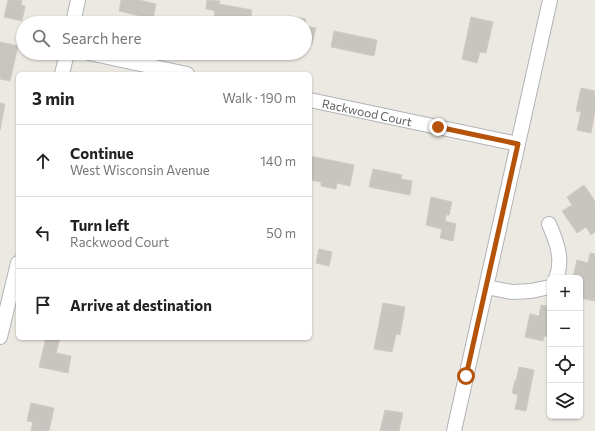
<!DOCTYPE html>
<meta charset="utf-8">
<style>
:root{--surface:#fff;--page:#f6f6f6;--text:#222;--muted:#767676;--line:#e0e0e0}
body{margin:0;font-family:Commissioner,sans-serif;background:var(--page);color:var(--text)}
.controls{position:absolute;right:12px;bottom:12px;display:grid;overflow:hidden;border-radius:6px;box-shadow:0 1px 3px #0004}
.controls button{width:36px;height:36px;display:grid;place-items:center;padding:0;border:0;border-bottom:1px solid var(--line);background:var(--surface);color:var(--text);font:20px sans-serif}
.stop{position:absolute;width:12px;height:12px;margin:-9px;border:3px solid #b45309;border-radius:50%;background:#fff}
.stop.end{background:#b45309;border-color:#fff;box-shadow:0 1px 4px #0008}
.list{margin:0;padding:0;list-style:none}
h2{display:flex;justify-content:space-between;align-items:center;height:52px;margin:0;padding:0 16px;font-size:17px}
h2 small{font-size:13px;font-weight:400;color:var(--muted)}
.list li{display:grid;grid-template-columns:26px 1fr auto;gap:12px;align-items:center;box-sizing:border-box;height:72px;padding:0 16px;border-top:1px solid var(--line)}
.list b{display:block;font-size:15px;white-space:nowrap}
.list p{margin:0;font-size:13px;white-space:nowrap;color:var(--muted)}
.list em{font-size:13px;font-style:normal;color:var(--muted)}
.icon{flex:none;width:22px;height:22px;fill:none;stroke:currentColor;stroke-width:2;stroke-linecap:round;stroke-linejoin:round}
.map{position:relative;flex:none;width:595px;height:431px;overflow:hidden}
.search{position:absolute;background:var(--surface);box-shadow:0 1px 3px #0004;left:16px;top:16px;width:296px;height:44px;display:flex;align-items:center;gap:10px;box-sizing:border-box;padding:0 14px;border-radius:22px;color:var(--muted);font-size:15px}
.panel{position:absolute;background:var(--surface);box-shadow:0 1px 3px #0004;left:16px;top:72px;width:296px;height:268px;border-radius:6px}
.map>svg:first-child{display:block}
.building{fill:#c8c4bf;stroke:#d1cac1}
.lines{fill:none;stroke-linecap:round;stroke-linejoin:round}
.minor-casing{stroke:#b0b3b7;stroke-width:16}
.minor{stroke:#fff;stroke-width:14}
.route{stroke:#b45309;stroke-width:5}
.labels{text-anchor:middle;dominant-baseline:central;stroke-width:3;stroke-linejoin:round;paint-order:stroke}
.street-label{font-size:12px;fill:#5a5f62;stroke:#fff}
</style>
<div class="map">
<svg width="595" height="431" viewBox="0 0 595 431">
<rect width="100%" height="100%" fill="#ece9e2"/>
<path class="building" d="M8 0H22L21 5 25 6 22 21 4 17Z
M121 0H139L156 4 153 19 119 11Z
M207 0 220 1 219 4 252 10 250 23 227 19V23L213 22 215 11 206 9Z
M289 16 306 19 305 23H274L275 18 288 21Z
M471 17 493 22 486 53 480 52 477 63 462 59Z
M305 26 316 28 312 44 305 42Z
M334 31 377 40 374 56 331 47Z
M0 42 18 46 10 81 0 79Z
M581 88 595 91V116H594L591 133 577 130 581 112 576 111Z
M0 103 5 104 0 130Z
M310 156 354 165 350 186 337 183 336 189 321 186V182L310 180Z
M373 169 402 175 401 179 412 181 410 195 369 187Z
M584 185 595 201V232L591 235 586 227 577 233 562 211 572 205 567 197Z
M431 197 452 202 449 215H446L445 221 456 224 453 241 440 238 442 229 426 225Z
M319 249 332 252 329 266 316 263Z
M590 253 595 254V301L580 298 582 288H580V278H573L577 260 588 263Z
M383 303 405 307 400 335 396 334 392 352 374 349Z
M541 305 550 307V337L544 336 543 341 525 337 530 314 539 316Z
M46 338H60L56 353 71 356 68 373 39 367Z
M519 367 534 370 526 411 515 409 518 395 512 393 515 380 516 381Z
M31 403 54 408 49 431H31L33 422 27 421Z
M385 410 403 413 399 431H380Z"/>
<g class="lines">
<g class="minor-casing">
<path id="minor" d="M73 23 78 0
M89 53 187 74
M62 74 67 53
M310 100 518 144
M549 224C556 240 564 260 556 278
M486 287 512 292 531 291 550 287
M0 337 18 263
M454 431 550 0"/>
</g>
<use href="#minor" class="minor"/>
</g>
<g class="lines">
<path class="route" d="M438 127 518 144 466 376"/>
</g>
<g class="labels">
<g class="street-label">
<text transform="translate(367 112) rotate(12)">Rackwood Court</text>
</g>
</g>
</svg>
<div class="controls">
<button>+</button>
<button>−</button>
<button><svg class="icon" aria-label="locate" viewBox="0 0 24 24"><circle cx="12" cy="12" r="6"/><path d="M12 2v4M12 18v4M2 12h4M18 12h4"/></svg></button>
<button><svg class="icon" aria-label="layers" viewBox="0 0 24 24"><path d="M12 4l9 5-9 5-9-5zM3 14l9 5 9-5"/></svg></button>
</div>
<div class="stop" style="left:466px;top:376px"></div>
<div class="stop end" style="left:438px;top:127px"></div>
<div class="search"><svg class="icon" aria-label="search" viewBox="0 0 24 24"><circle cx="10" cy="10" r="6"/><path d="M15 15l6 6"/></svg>Search here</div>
<section class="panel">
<h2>3 min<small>Walk · 190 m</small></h2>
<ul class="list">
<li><svg class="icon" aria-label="ahead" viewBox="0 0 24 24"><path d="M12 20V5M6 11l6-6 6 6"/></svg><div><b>Continue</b><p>West Wisconsin Avenue</p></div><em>140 m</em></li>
<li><svg class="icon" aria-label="left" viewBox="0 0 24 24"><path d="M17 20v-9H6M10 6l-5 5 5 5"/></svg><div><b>Turn left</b><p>Rackwood Court</p></div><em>50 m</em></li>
<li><svg class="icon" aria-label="arrive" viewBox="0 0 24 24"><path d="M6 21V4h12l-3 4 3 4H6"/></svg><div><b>Arrive at destination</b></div></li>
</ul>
</section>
</div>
